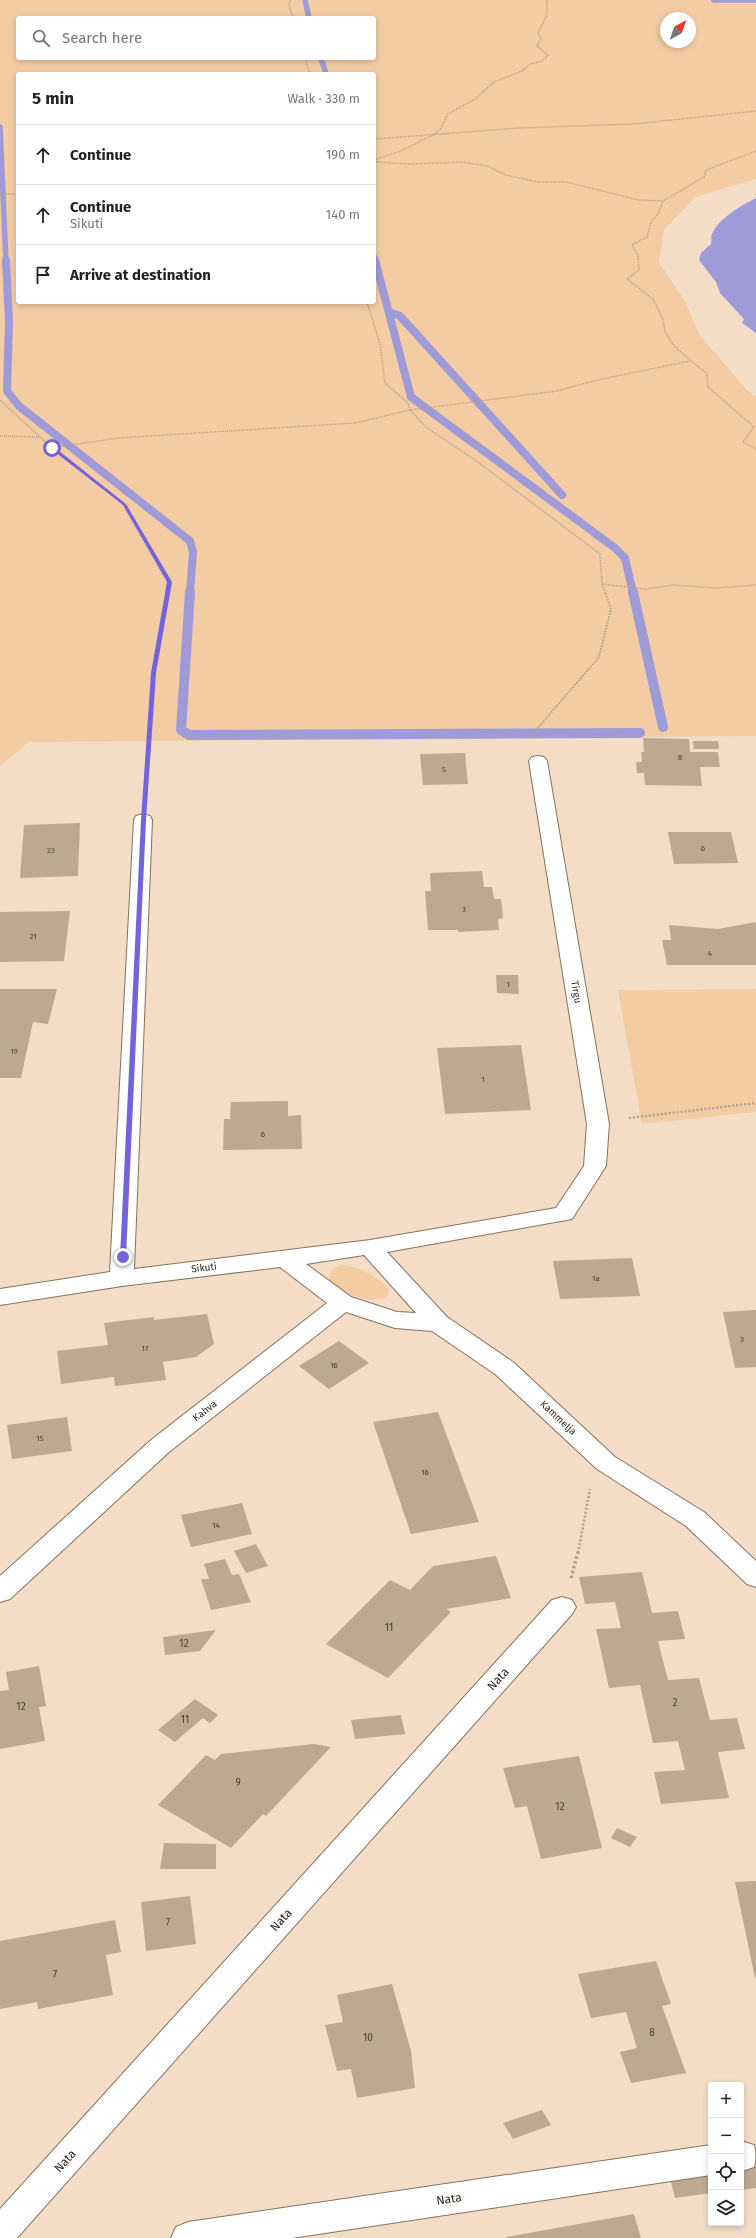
<!DOCTYPE html>
<meta charset="utf-8">
<style>
:root{--surface:#fff;--page:#f6f6f6;--text:#222;--muted:#767676;--line:#e0e0e0}
body{margin:0;font-family:"Fira Sans",sans-serif;background:var(--page);color:var(--text)}
.controls{position:absolute;right:12px;bottom:12px;display:grid;overflow:hidden;border-radius:4px;box-shadow:0 2px 6px #0003}
.controls button{width:36px;height:36px;display:grid;place-items:center;padding:0;border:0;border-bottom:1px solid var(--line);background:var(--surface);color:var(--text);font:20px sans-serif}
.compass{position:absolute;left:660px;top:12px;width:36px;height:36px;border-radius:50%;background:var(--surface);box-shadow:0 2px 6px #0003;rotate:40deg}
.stop{position:absolute;width:12px;height:12px;margin:-9px;border:3px solid #7563de;border-radius:50%;background:#fff}
.stop.end{background:#7563de;border-color:#fff;box-shadow:0 1px 4px #0008}
.list{margin:0;padding:0;list-style:none}
h2{display:flex;justify-content:space-between;align-items:center;height:52px;margin:0;padding:0 16px;font-size:17px}
h2 small{font-size:13px;font-weight:400;color:var(--muted)}
.list li{display:grid;grid-template-columns:26px 1fr auto;gap:12px;align-items:center;box-sizing:border-box;height:60px;padding:0 16px;border-top:1px solid var(--line)}
.list b{display:block;font-size:15px;white-space:nowrap}
.list p{margin:0;font-size:13px;white-space:nowrap;color:var(--muted)}
.list em{font-size:13px;font-style:normal;color:var(--muted)}
.icon{flex:none;width:22px;height:22px;fill:none;stroke:currentColor;stroke-width:2;stroke-linecap:round;stroke-linejoin:round}
.map{position:relative;flex:none;width:756px;height:2238px;overflow:hidden}
.search{position:absolute;background:var(--surface);box-shadow:0 2px 6px #0003;left:16px;top:16px;width:360px;height:44px;display:flex;align-items:center;gap:10px;box-sizing:border-box;padding:0 14px;border-radius:4px;color:var(--muted);font-size:15px}
.panel{position:absolute;background:var(--surface);box-shadow:0 2px 6px #0003;left:16px;top:72px;width:360px;height:232px;border-radius:4px}
.map>svg:first-child{display:block}
.green{fill:#f3cca3;fill-rule:evenodd}
.water{fill:#9e9bd8}
.lines{fill:none;stroke-linecap:round;stroke-linejoin:round}
.stream-far2{stroke:#9e9bd8;stroke-width:5.5}
.stream-far1{stroke:#9e9bd8;stroke-width:8}
.stream{stroke:#9e9bd8;stroke-width:10}
.building{fill:#bda892}
.minor-casing{stroke:#84715c;stroke-width:2}
.path-far3{stroke:#b2a08d;stroke-width:1.5;stroke-dasharray:1 1;stroke-linecap:butt}
.path-far2{stroke:#b2a08d;stroke-width:2;stroke-dasharray:1.5 1.5;stroke-linecap:butt}
.path-far1{stroke:#b2a08d;stroke-width:2.5;stroke-dasharray:2 2;stroke-linecap:butt}
.path{stroke:#b2a08d;stroke-width:3.5;stroke-dasharray:2.5 2.5;stroke-linecap:butt}
.minor{fill:#fff;fill-rule:evenodd}
.route{fill:#7563de}
.labels{text-anchor:middle;dominant-baseline:central;stroke-width:3;stroke-linejoin:round;paint-order:stroke}
.number-label{font-size:8px;fill:#4b4034}
.street-label{font-size:10px;fill:#251d14;stroke:#fff}
.near-number-label{font-size:10px;fill:#4b4034}
.near-street-label{font-size:12px;fill:#251d14;stroke:#fff}
</style>
<div class="map">
<svg width="756" height="2238" viewBox="0 0 756 2238">
<rect width="100%" height="100%" fill="#f4ddc6"/>
<path class="green" d="M0 0H756V179L695 197 664 230 659 262 684 300 701 337 747 390 756 397V736L29 742 0 766ZM18 18H374V58H18ZM666 18H690V42H666ZM18 74H374V302H18Z
M756 989V1112L642 1124 618 990Z
M342 1265C359 1267 378 1276 389 1289L387 1297C367 1305 349 1294 331 1285L329 1279 331 1270Z"/>
<path class="water" d="M756 198V333L742 323 744 319 720 293 716 282 699 260 701 253 711 244C712 240 710 236 713 232 721 217 741 206 756 198Z"/>
<g class="lines">
<path class="stream-far2" d="M305 0 309 18
M714 0H756
M321 58 326 74
M0 127 6 261
M374 256 375 261"/>
<path class="stream-far1" d="M6 260 9 322 7 391 19 406 190 541 193 552 190 593
M375 260 411 397 615 548 625 558 633 593
M389 312 400 316 562 495"/>
<path class="stream" d="M190 592 181 730 189 735 640 733
M633 592 663 727"/>
</g>
<path class="building" d="M643 738 689 739 690 752H718L720 767H700L702 786 645 785 644 773H637L636 762H642L641 752H644Z
M693 741H718L719 749H694Z
M465 753 468 784 423 785 420 754Z
M80 823 78 876 20 878 24 825Z
M668 832H731L738 863 674 864Z
M482 871 484 887H492L494 899H501L503 918 498 919 499 930 458 932V930H428L425 891H431L430 873Z
M70 911 64 961 0 962V912Z
M756 922V965H667L662 940H671L669 925 718 929Z
M496 975H518L519 994 497 993Z
M0 989H57L48 1024 33 1022 21 1078H0Z
M521 1045 531 1110 445 1114 437 1048Z
M288 1101V1116L301 1115 302 1149 223 1150 224 1119H230L231 1102Z
M632 1258 640 1296 560 1299 553 1261Z
M756 1310V1367L735 1368 723 1312Z
M207 1314 214 1344 196 1357 163 1362 166 1380 115 1386 114 1377 61 1384 57 1351 108 1345 104 1323 154 1317V1320Z
M339 1341 369 1363 329 1389 299 1366Z
M438 1412 479 1522 411 1534 373 1422Z
M67 1417 72 1451 12 1459 7 1425Z
M242 1503 252 1534 191 1547 181 1515Z
M256 1544 268 1566 246 1573 234 1551Z
M496 1556 511 1598 446 1609 451 1612 388 1678 326 1644 390 1580 410 1590 433 1566Z
M225 1559 232 1575 239 1574 251 1602 211 1610 201 1579H209L204 1564Z
M642 1572 652 1613 678 1611 685 1639 658 1641 668 1680 699 1678 710 1720 737 1718 745 1749 718 1752 729 1798 661 1804 654 1772 685 1770 678 1741 653 1743 640 1685 609 1688 596 1629 621 1628 615 1602 585 1604 579 1577Z
M216 1630 200 1651 165 1655 163 1637Z
M39 1666 46 1706 39 1707 45 1741 0 1749V1691L9 1690 6 1672Z
M195 1699 218 1715 210 1723 203 1718 175 1742 158 1730Z
M401 1715 405 1734 355 1739 351 1720Z
M314 1744 331 1747 266 1816 263 1814 231 1848 158 1805 206 1755 215 1760 221 1754Z
M579 1756 602 1848 541 1859 527 1806 515 1808 503 1768Z
M617 1828 637 1837 630 1847 611 1838Z
M164 1843 216 1844V1869H160Z
M756 1881V1978H755L735 1882Z
M190 1896 196 1944 146 1951 141 1902Z
M115 1920 121 1952 106 1955 113 1995 38 2009 37 2002 0 2009V1941Z
M656 1961 671 2004 662 2006 686 2073 631 2083 620 2052 637 2048 626 2012 591 2018 578 1974Z
M392 1984 411 2051 415 2088 357 2098 351 2069 337 2071 325 2025 343 2022 337 1995Z
M542 2110 551 2125 513 2139 503 2123Z
M756 2166V2188L741 2190V2168Z
M711 2172V2193L675 2198 670 2178Z
M634 2214 641 2238H506V2237Z"/>
<g class="lines">
<g class="minor-casing">
<path id="minor" d="M538 756 544 757 547 761 609 1124 606 1166 572 1219 387 1252 447 1317 513 1362 615 1457 704 1512 756 1561V1587L747 1584 686 1526 597 1469 495 1374 432 1331 395 1328 346 1312 169 1452 10 1599 0 1602V1576L151 1440 327 1303 280 1267 122 1286 0 1305V1289L110 1272 134 820 136 816 143 814 150 816 152 820 134 1269 370 1240 556 1208 584 1166 587 1124 529 761 532 757ZM364 1255 416 1313 397 1312 351 1297 306 1264Z
M562 1597 572 1600 576 1607 572 1614 17 2238H0V2209L552 1600Z
M741 2141 754 2145C756 2152 756 2160 754 2167L742 2171Z
M711 2145V2175L292 2238H171L176 2227 188 2222Z"/>
</g>
<path class="path-far3" d="M290 0 289 6 293 18
M305 58 310 74
M374 139 519 128 634 124 756 111
M756 151 706 170 704 177 663 201 658 214 651 222 647 237 632 245 638 255 639 270 627 279 653 299 663 319 665 332 675 347 707 374 708 387 754 427 743 442 756 449
M374 160 401 151 433 135 440 130 448 114 475 99 494 82 522 71 530 64 542 61 548 55 537 46 541 38 538 33 547 15V0
M374 162 412 164 462 162 487 166 506 175 538 182H566L639 200 663 201
M0 194H18
M367 302 380 344 385 383 408 403 410 410 426 427 478 462 600 554 602 584 605 593
M0 400 52 448 125 505 169 582 167 593
M0 436 39 437
M52 448 118 438 355 423 410 410 557 391 597 380 690 361
M602 584 645 589 674 585 715 588 756 585"/>
<path class="path-far2" d="M537 737 536 730 599 657 611 609 605 592
M145 795 154 673 167 592"/>
<path class="path-far1" d="M629 1118 756 1103
M578 1553 590 1489"/>
<path class="path" d="M571 1578 578 1552"/>
<use href="#minor" class="minor"/>
</g>
<path class="route" d="M54 447 126 504 172 582 156 673 146 820 126 1257 123 1260 120 1257 141 820 151 673 167 582 123 505 50 448Z"/>
<g class="labels">
<g class="number-label">
<text x="680" y="757">8</text>
<text x="444" y="769">5</text>
<text x="703" y="848">6</text>
<text x="51" y="850">23</text>
<text x="464" y="909">3</text>
<text x="33" y="936">21</text>
<text x="710" y="953">4</text>
<text x="508" y="984">1</text>
<text x="14" y="1051">19</text>
<text x="483" y="1079">1</text>
<text x="263" y="1134">6</text>
<text x="596" y="1278">1a</text>
<text x="742" y="1339">3</text>
<text x="145" y="1348">17</text>
<text x="334" y="1365">16</text>
<text x="40" y="1438">15</text>
<text x="425" y="1472">16</text>
<text x="216" y="1525">14</text>
</g>
<g class="street-label">
<text transform="translate(576 992) rotate(81)">Tirgu</text>
<text transform="translate(204 1268) rotate(-7)">Sikuti</text>
<text transform="translate(205 1411) rotate(-38)">Kahva</text>
<text transform="translate(558 1418) rotate(43)">Kammelja</text>
</g>
<g class="near-number-label">
<text x="389" y="1628">11</text>
<text x="184" y="1644">12</text>
<text x="675" y="1703">2</text>
<text x="21" y="1707">12</text>
<text x="185" y="1720">11</text>
<text x="238" y="1783">9</text>
<text x="560" y="1807">12</text>
<text x="168" y="1923">7</text>
<text x="55" y="1975">7</text>
<text x="652" y="2033">8</text>
<text x="368" y="2038">10</text>
</g>
<g class="near-street-label">
<text transform="translate(498 1679) rotate(-48)">Nata</text>
<text transform="translate(281 1920) rotate(-48)">Nata</text>
<text transform="translate(65 2161) rotate(-48)">Nata</text>
<text transform="translate(449 2199) rotate(-8)">Nata</text>
</g>
</g>
</svg>
<div class="controls">
<button>+</button>
<button>−</button>
<button><svg class="icon" aria-label="locate" viewBox="0 0 24 24"><circle cx="12" cy="12" r="6"/><path d="M12 2v4M12 18v4M2 12h4M18 12h4"/></svg></button>
<button><svg class="icon" aria-label="layers" viewBox="0 0 24 24"><path d="M12 4l9 5-9 5-9-5zM3 14l9 5 9-5"/></svg></button>
</div>
<svg class="compass" viewBox="-18 -18 36 36"><path d="M0-13l5 13h-10z" fill="#e53935"/><path d="M0 13l5-13h-10z" fill="#767676"/></svg>
<div class="stop" style="left:52px;top:448px"></div>
<div class="stop end" style="left:123px;top:1257px"></div>
<div class="search"><svg class="icon" aria-label="search" viewBox="0 0 24 24"><circle cx="10" cy="10" r="6"/><path d="M15 15l6 6"/></svg>Search here</div>
<section class="panel">
<h2>5 min<small>Walk · 330 m</small></h2>
<ul class="list">
<li><svg class="icon" aria-label="ahead" viewBox="0 0 24 24"><path d="M12 20V5M6 11l6-6 6 6"/></svg><div><b>Continue</b></div><em>190 m</em></li>
<li><svg class="icon" aria-label="ahead" viewBox="0 0 24 24"><path d="M12 20V5M6 11l6-6 6 6"/></svg><div><b>Continue</b><p>Sikuti</p></div><em>140 m</em></li>
<li><svg class="icon" aria-label="arrive" viewBox="0 0 24 24"><path d="M6 21V4h12l-3 4 3 4H6"/></svg><div><b>Arrive at destination</b></div></li>
</ul>
</section>
</div>
